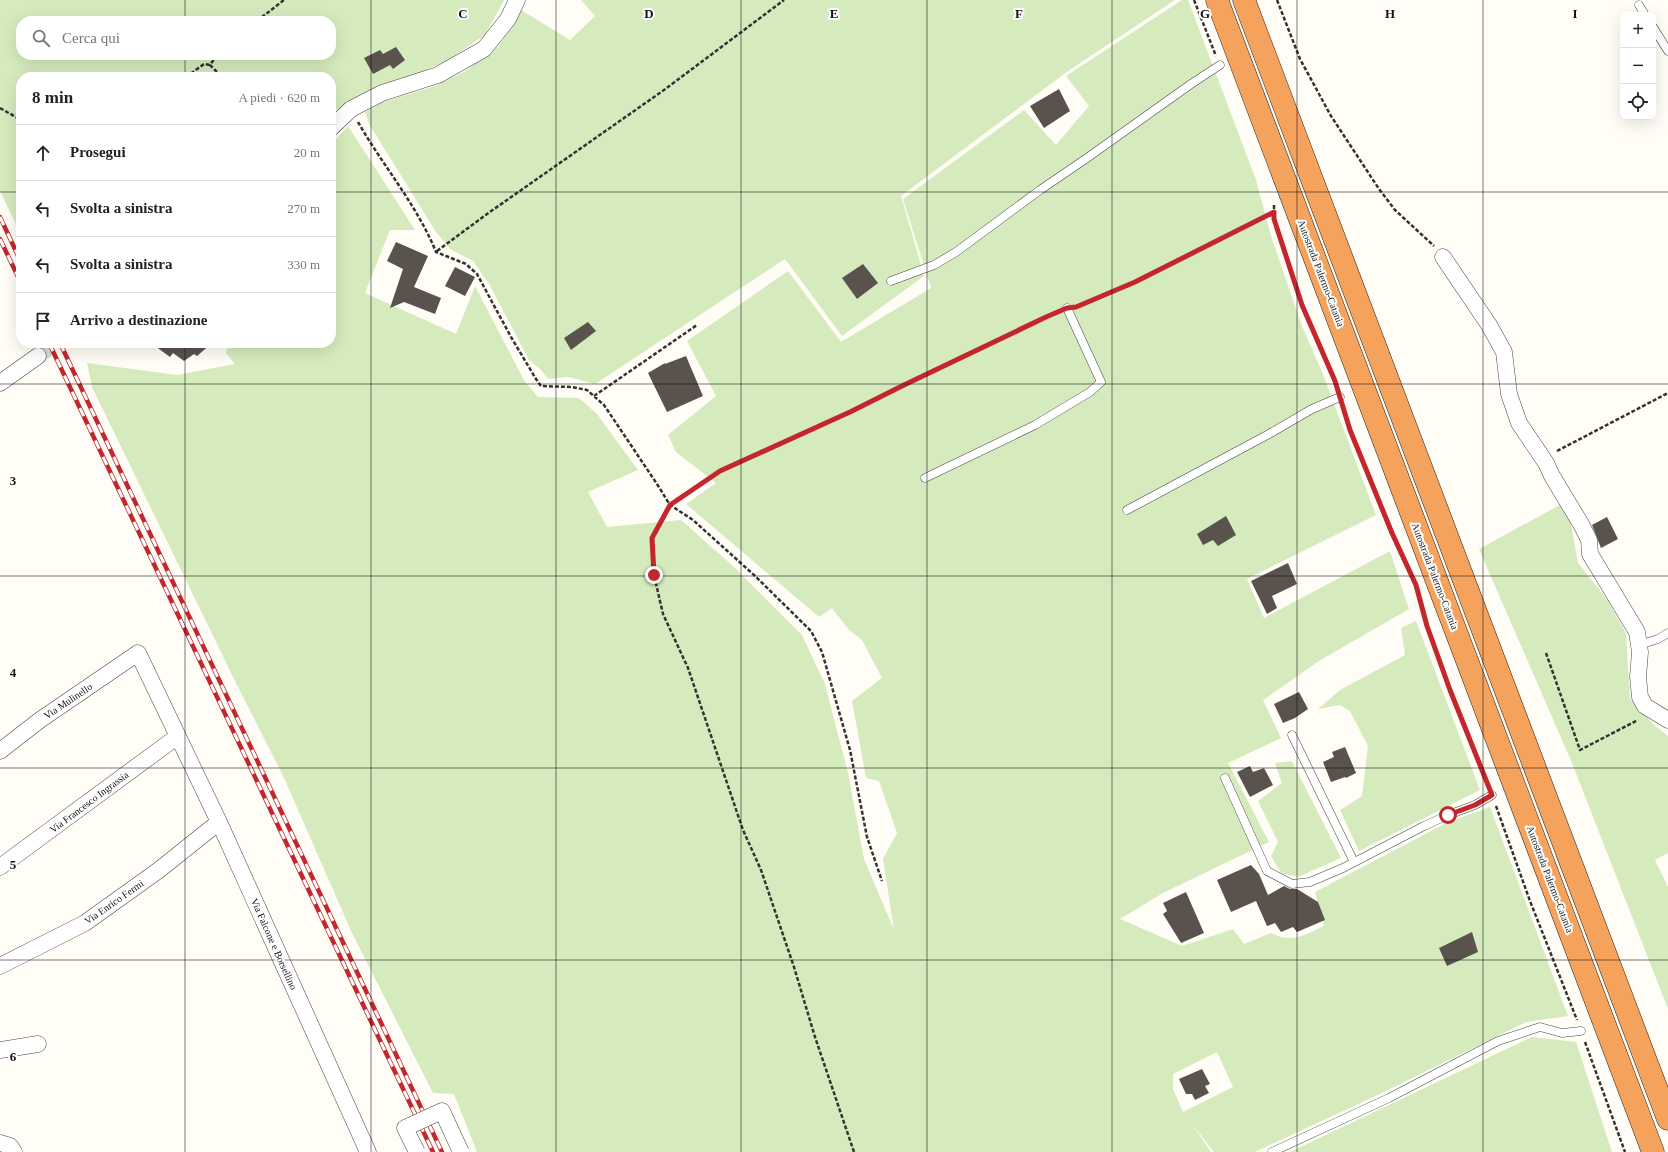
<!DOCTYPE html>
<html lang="it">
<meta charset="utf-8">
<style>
:root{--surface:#fff;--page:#f6f6f6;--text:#222;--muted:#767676;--line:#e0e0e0}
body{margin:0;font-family:Georgia,serif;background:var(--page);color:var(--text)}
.controls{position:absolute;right:12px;top:12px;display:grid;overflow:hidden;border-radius:8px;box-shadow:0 4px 16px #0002}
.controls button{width:36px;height:36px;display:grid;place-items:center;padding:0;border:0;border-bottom:1px solid var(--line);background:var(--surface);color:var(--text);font:20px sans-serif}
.stop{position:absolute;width:12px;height:12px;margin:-9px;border:3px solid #c4262e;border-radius:50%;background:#fff}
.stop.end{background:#c4262e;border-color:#fff;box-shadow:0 1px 4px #0008}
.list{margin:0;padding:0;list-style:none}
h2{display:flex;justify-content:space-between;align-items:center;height:52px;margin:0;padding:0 16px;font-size:17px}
h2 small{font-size:13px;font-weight:400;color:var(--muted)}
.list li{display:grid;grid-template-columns:26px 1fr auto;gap:12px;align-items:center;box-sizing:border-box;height:56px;padding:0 16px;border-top:1px solid var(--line)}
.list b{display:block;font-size:15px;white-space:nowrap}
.list em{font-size:13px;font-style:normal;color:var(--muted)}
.icon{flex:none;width:22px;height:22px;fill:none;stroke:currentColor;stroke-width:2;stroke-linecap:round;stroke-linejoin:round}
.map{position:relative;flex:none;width:1668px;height:1152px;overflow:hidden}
.search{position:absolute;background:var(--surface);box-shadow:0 4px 16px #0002;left:16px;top:16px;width:320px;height:44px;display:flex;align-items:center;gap:10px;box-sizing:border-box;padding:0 14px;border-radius:16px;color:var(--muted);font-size:15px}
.panel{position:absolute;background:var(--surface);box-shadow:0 4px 16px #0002;left:16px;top:72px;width:320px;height:276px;border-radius:16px}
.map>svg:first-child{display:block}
.green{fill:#d5ebbd;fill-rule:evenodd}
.building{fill:#5a524d}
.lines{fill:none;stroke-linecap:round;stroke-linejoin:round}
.street-tunnel{stroke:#dbdad3;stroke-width:16;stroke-dasharray:16 8;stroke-linecap:butt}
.lane-casing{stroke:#444;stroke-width:9}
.street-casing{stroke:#444;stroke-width:17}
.highway-casing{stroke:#222;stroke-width:23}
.path{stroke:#333;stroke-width:2.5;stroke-dasharray:4 2;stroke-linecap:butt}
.lane{stroke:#fff;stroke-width:8}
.street{stroke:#fff;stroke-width:16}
.highway{stroke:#f5a25d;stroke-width:22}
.rail-casing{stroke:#c4262e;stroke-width:4.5}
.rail{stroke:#fff;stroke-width:3;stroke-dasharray:9;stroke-linecap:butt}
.street-bridge-casing{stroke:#444;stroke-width:17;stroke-linecap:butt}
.street-bridge{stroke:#fff;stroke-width:16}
.route{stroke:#c4262e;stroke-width:5}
.grid{fill:none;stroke:#111;stroke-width:1;stroke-opacity:0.55}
.labels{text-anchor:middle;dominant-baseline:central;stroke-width:4;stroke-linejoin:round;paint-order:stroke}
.street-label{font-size:10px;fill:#111;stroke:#fff}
.grid-label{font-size:13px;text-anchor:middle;font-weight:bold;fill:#111;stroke:#fff;stroke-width:4;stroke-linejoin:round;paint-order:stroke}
</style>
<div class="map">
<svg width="1668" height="1152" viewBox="0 0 1668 1152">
<rect width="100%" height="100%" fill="#fffdf5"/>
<path class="green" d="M0 0H504L485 35 448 60 331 112V77H21V235L0 191ZM21 21H331V55H21Z
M581 0H1175L1071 69 901 196 924 276 842 336 785 259 595 384 568 377 549 379 539 368 529 360 489 284 473 261 450 249 436 232 369 124 365 112 383 102 435 86 464 72 499 46 521 10 570 40 595 16Z
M1182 0H1188L1256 180 1271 236 1302 326 1322 372 1376 515 1247 579 1264 618 1390 551 1409 609 1319 661 1263 700 1281 738 1228 763 1269 842 1163 893 1120 919 1182 946 1233 929 1244 944 1271 933C1293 944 1304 935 1324 926L1315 892 1446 823 1490 807 1568 1016 1526 1022 1380 1094 1255 1152H1214L1192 1124 1211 1152H477L454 1094 433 1093 352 933 284 778 234 679 92 387 87 363 177 375 235 364 226 353 229 343H331V145L348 126 415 230H390L365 293 456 334 475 286 525 382 538 397 579 398 597 414 638 470 588 492 607 527 681 520 733 566 802 635 825 684 848 773 864 859 894 930 883 859 897 833 879 781 866 778 852 701 882 678 862 640 849 630 832 608 819 617 686 504 716 483 676 452 668 435 716 396 687 341 788 271 841 342 931 288 903 199 1024 110 1056 145 1089 106 1066 76ZM1217 1052 1233 1087 1183 1112 1173 1089V1074Z
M1567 501 1578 563 1606 598 1626 633 1630 698 1654 725 1668 736V853L1655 860 1668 887V1009L1572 763 1479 549Z
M1416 621 1480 790 1359 851 1340 810 1362 796 1368 746 1350 711 1340 705 1318 709 1340 690 1405 655 1401 628Z
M1292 761 1341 858 1298 877 1281 873 1271 856 1278 842 1258 801 1282 783 1275 763Z
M1532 1037 1576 1042 1612 1152H1290Z"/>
<path class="building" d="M396 47 405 60 393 69 390 65 373 74 364 58 380 50 383 54Z
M1059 89 1070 111 1044 128 1030 106Z
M396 242 428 256 414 287 441 298 435 314 404 302 390 308 403 269 387 261Z
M863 264 878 283 857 299 842 278Z
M455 267 475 277 465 296 445 286Z
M588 322 596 331 571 350 564 338Z
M151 343H212L197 356 194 354 184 361 173 353 170 357Z
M686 356 703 396 667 412 648 373 665 363V364Z
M1226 516 1236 535 1218 546 1213 540 1203 545 1197 534Z
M1607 517 1618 539 1601 548 1592 525Z
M1288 563 1297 584 1272 596 1277 608 1267 614 1251 581Z
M1299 692 1308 709 1295 718 1283 723 1274 704Z
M1345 747 1356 773 1346 778 1345 777 1331 782 1323 762 1334 757 1332 752Z
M1250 766 1253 772 1264 768 1273 785 1250 797 1237 772Z
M1251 865 1259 874 1268 895 1284 886 1290 889H1297L1318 902 1325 920 1297 932 1293 927 1281 932 1275 923 1267 926 1256 901 1231 912 1217 880Z
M1186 892 1204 933 1181 943 1163 914 1167 911 1163 903Z
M1472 932 1478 952 1447 966 1439 948Z
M1202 1069 1210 1084 1205 1086 1209 1093 1195 1100 1192 1094H1186L1179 1079Z"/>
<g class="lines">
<path class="street-tunnel" d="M38 356 55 343"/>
<g class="lane-casing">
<path id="lane" d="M1639 5 1645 15
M1653 27 1668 51
M891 281 934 265 956 252 1040 190 1087 158 1191 84 1220 65
M925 478 1035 425 1090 392 1101 382 1067 308
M1127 510 1269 434 1312 409 1340 397
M1639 645 1658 639 1668 633
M1292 735 1354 862
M1225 778 1267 871 1292 884 1310 882 1343 868 1424 826 1448 815 1475 805 1492 795
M1272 1152 1389 1098 1498 1041 1540 1027 1562 1033 1581 1031"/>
</g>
<g class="street-casing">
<path id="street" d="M331 128 351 109 382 93 438 75 484 49 508 19 517 0
M1443 257 1489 325 1504 352 1509 394 1519 423 1546 463 1552 476 1581 524 1589 540 1590 554 1637 632 1640 652 1638 677 1640 697 1645 706 1668 720
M0 383 38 356
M0 751 40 720 138 653 219 822 368 1152
M0 867 178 736
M0 966 85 923 159 870 219 822
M0 1050 38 1044
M0 1143 10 1146 14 1152"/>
</g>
<g class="highway-casing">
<path id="highway" d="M1217 0 1653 1152
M1244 0 1668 1119"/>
</g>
<path class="path" d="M1194 0 1216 56
M1277 0 1300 59 1331 116 1379 189 1395 210 1434 246
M257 21 284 0
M217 55 210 65 222 77
M186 77 204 64 210 65
M0 108 21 120
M358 122C383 166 417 205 436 252L466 264 477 274 511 337 536 379 541 386 572 387 587 390 604 405 657 484 670 505 693 520 754 575 811 631 822 652 850 750 867 837 882 881
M1274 205V219L1302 305 1337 387
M437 251 487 214 664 90 784 0
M1078 306 1135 282 1274 213
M594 396 697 325
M1343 407 1350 430 1391 533 1415 585 1427 626 1450 690 1488 784
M1557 451 1668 393
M1546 653 1580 750 1638 720
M1496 806 1530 901 1577 1020
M1585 1042 1625 1152
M854 1152 815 1037 794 967 761 870 743 830 688 668 663 614 654 575 652 538 670 505 720 471 850 412 904 385 1058 312"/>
<use href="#lane" class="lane"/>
<use href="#street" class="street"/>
<use href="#highway" class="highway"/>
<g class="rail-casing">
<path id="rail" d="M0 217 21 262
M0 239 21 283
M49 343 433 1152
M60 343 442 1152"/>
</g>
<use href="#rail" class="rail"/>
<g class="street-bridge-casing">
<path id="street-bridge" d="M417 1152 405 1128 442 1111 461 1152"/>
</g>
<use href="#street-bridge" class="street-bridge"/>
</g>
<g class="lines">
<path class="route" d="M654 575 652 538 670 505 720 471 850 412 904 385 1046 317 1067 308 1076 307 1135 282 1274 212V219L1302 305 1335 381 1350 430 1392 533 1416 585 1427 626 1450 690 1492 795 1475 805 1448 815"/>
</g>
<path class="grid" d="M185 0V21M371 0V1152M556 0V1152M741 0V1152M927 0V1152M1112 0V1152M1297 0V1152M1483 0V1152M185 55V77M0 192H21M331 192H1668M185 343V1152M0 384H1668M0 576H1668M0 768H1668M0 960H1668"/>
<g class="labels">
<g class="street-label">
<text transform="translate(1321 273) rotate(69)">Autostrada Palermo-Catania</text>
<text transform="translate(1435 576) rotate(69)">Autostrada Palermo-Catania</text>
<text transform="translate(68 701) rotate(-34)">Via Mulinello</text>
<text transform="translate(89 802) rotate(-37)">Via Francesco Ingrassia</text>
<text transform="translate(1550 879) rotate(69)">Autostrada Palermo-Catania</text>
<text transform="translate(114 902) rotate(-35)">Via Enrico Fermi</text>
<text transform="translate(274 944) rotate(66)">Via Falcone e Borsellino</text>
</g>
</g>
<g class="grid-label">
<text x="463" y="18">C</text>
<text x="649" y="18">D</text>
<text x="834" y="18">E</text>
<text x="1019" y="18">F</text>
<text x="1205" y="18">G</text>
<text x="1390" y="18">H</text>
<text x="1575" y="18">I</text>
<text x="13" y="485">3</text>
<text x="13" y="677">4</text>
<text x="13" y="869">5</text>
<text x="13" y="1061">6</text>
</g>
</svg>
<div class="controls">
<button>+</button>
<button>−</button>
<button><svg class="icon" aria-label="locate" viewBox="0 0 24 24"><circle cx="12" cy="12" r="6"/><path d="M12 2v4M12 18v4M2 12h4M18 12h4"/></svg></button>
</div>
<div class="stop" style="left:1448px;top:815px"></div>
<div class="stop end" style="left:654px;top:575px"></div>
<div class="search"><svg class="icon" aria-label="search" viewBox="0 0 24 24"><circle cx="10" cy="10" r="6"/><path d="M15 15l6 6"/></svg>Cerca qui</div>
<section class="panel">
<h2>8 min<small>A piedi · 620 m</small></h2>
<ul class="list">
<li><svg class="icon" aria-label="ahead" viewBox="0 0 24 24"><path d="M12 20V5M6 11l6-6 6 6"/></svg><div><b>Prosegui</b></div><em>20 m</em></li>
<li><svg class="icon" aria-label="left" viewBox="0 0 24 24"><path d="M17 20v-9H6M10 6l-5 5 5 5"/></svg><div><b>Svolta a sinistra</b></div><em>270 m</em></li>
<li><svg class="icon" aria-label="left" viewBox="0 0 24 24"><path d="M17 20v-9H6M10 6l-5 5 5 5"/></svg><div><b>Svolta a sinistra</b></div><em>330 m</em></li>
<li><svg class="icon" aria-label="arrive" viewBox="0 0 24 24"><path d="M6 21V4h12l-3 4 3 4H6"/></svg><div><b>Arrivo a destinazione</b></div></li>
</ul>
</section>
</div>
